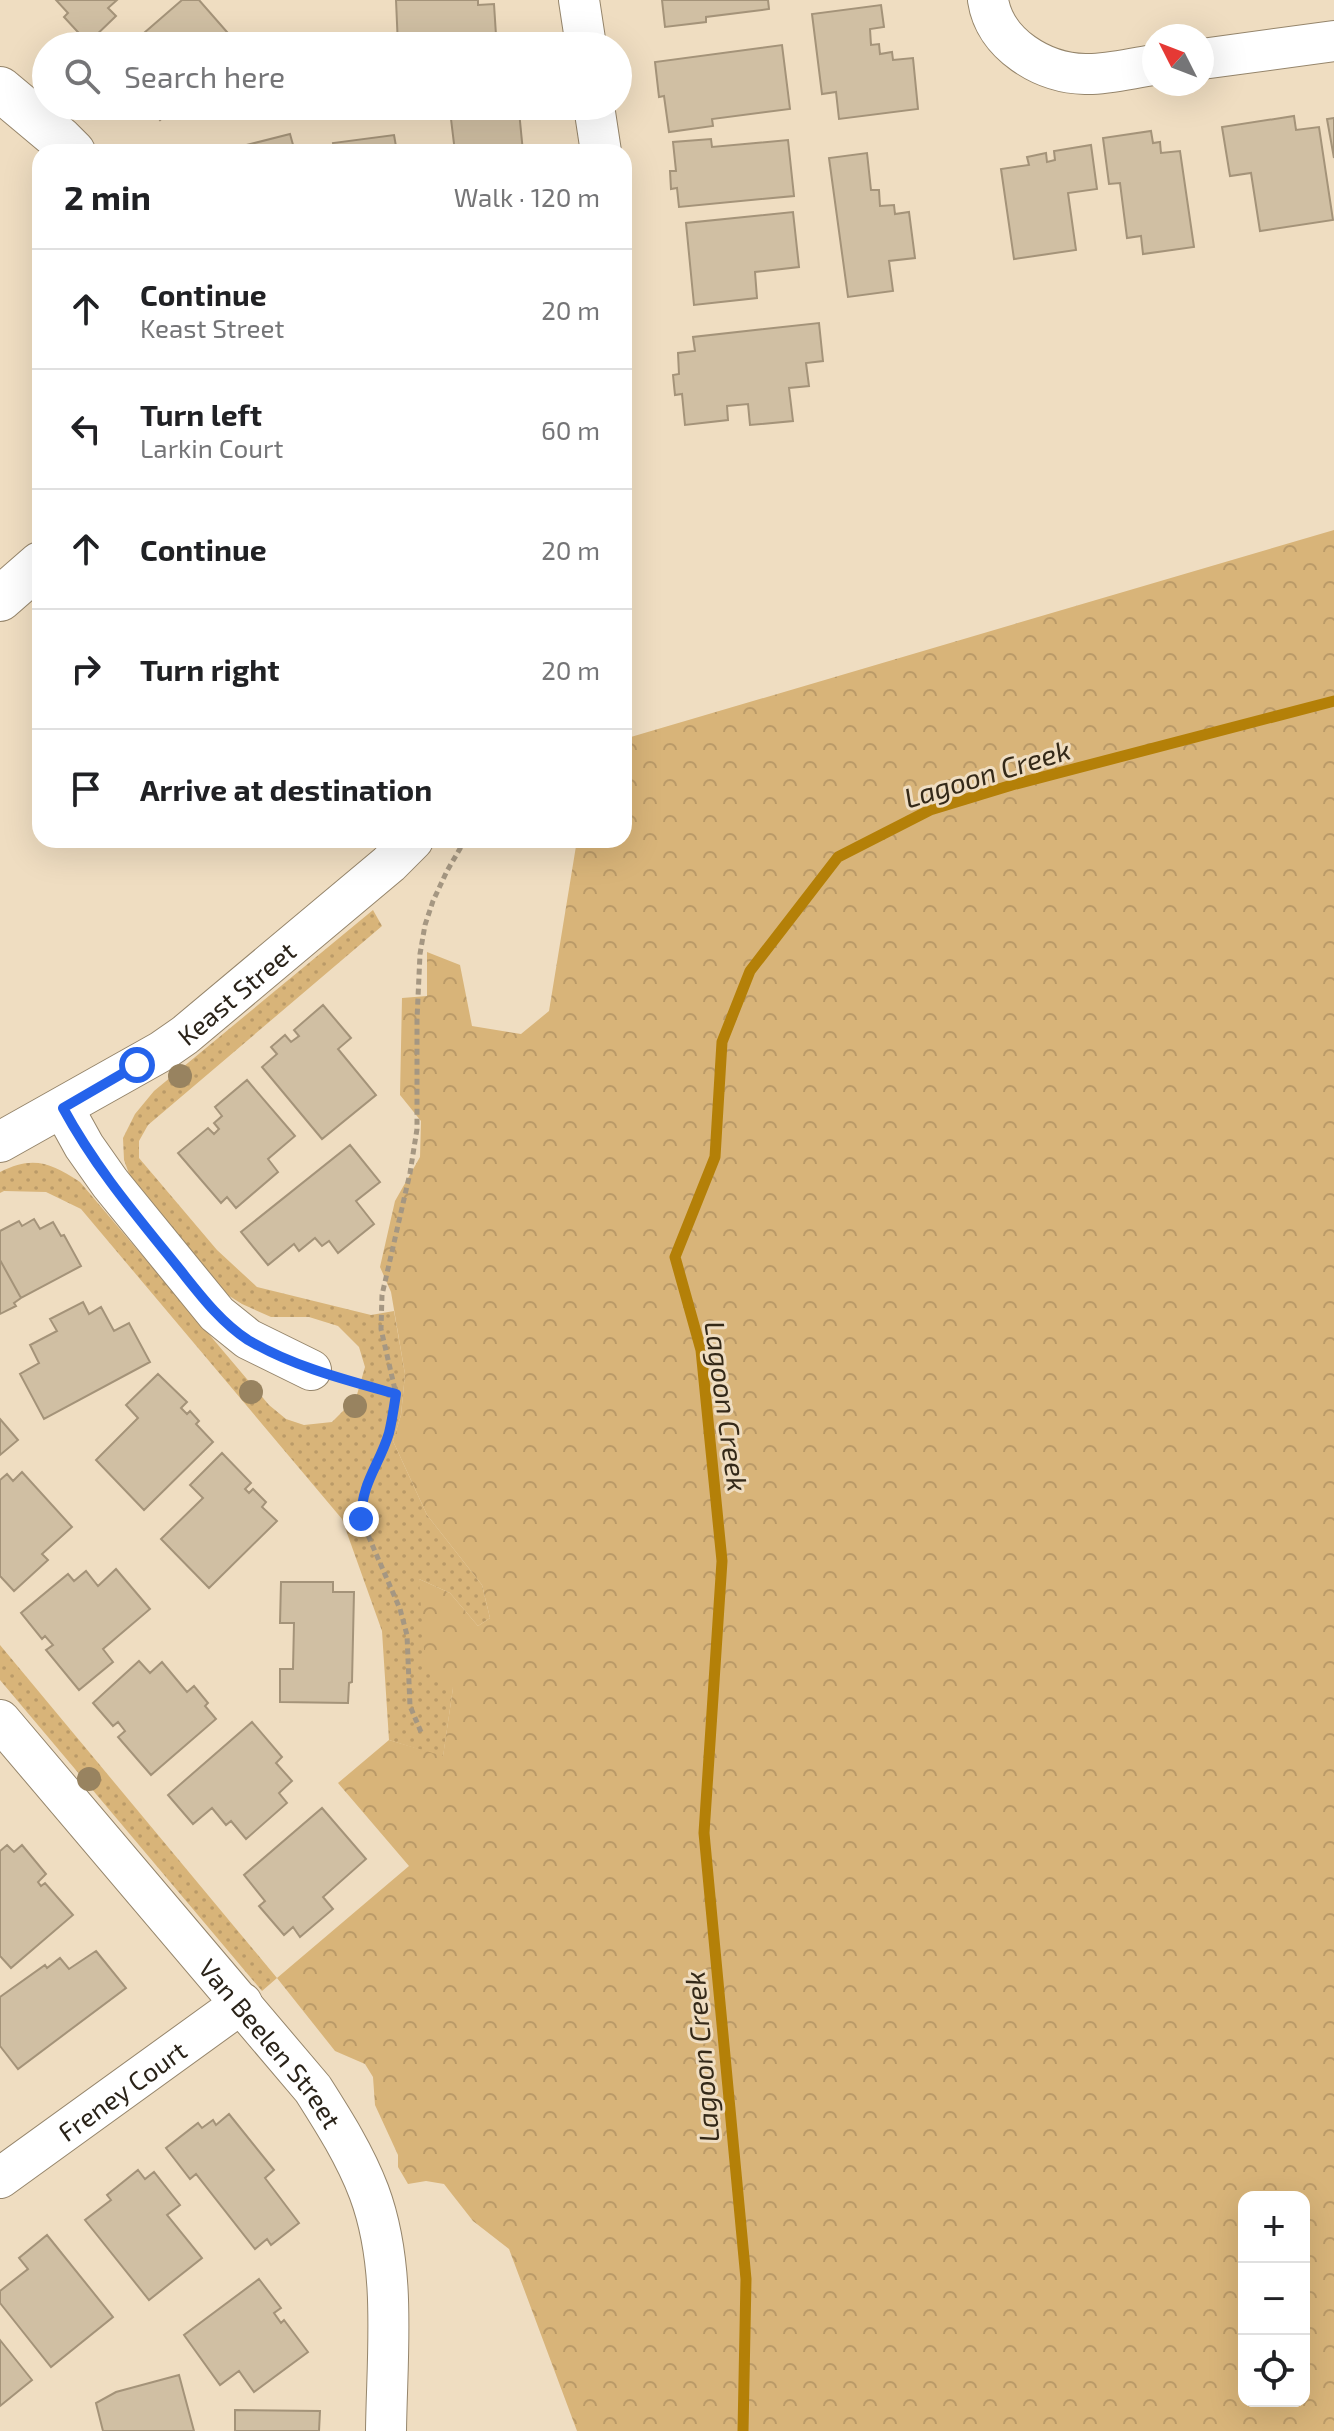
<!DOCTYPE html>
<meta charset="utf-8">
<style>
:root{--surface:#fff;--page:#f2f2f2;--text:#202124;--muted:#757577;--line:#e0e0e0}
body{margin:0;font-family:"Exo 2",sans-serif;background:var(--page);color:var(--text)}
.controls{position:absolute;right:24px;bottom:24px;display:grid;overflow:hidden;border-radius:16px;box-shadow:0 8px 32px #0002}
.controls button{width:72px;height:72px;display:grid;place-items:center;padding:0;border:0;border-bottom:2px solid var(--line);background:var(--surface);color:var(--text);font:40px sans-serif}
.compass{position:absolute;left:1142px;top:24px;width:72px;height:72px;border-radius:50%;background:var(--surface);box-shadow:0 8px 32px #0002;rotate:312deg}
.stop{position:absolute;width:24px;height:24px;margin:-18px;border:6px solid #2563eb;border-radius:50%;background:#fff}
.stop.end{background:#2563eb;border-color:#fff;box-shadow:0 2px 8px #0008}
.list{margin:0;padding:0;list-style:none}
h2{display:flex;justify-content:space-between;align-items:center;height:104px;margin:0;padding:0 32px;font-size:34px}
h2 small{font-size:26px;font-weight:400;color:var(--muted)}
.list li{display:grid;grid-template-columns:52px 1fr auto;gap:24px;align-items:center;box-sizing:border-box;height:120px;padding:0 32px;border-top:2px solid var(--line)}
.list b{display:block;font-size:30px;white-space:nowrap}
.list p{margin:0;font-size:26px;white-space:nowrap;color:var(--muted)}
.list em{font-size:26px;font-style:normal;color:var(--muted)}
.icon{flex:none;width:44px;height:44px;fill:none;stroke:currentColor;stroke-width:2;stroke-linecap:round;stroke-linejoin:round}
.map{position:relative;flex:none;width:1334px;height:2431px;overflow:hidden}
.search{position:absolute;background:var(--surface);box-shadow:0 8px 32px #0002;left:32px;top:32px;width:600px;height:88px;display:flex;align-items:center;gap:20px;box-sizing:border-box;padding:0 28px;border-radius:44px;color:var(--muted);font-size:30px}
.panel{position:absolute;background:var(--surface);box-shadow:0 8px 32px #0002;left:32px;top:144px;width:600px;height:704px;border-radius:24px}
.map>svg:first-child{display:block}
.grass{fill:url(#grass-dots)}
.forest{fill:url(#forest-crowns);fill-rule:evenodd}
.lines{fill:none;stroke-linecap:round;stroke-linejoin:round}
.stream{stroke:#b48008;stroke-width:11}
.building{fill:#d0bfa3;stroke:#a49379;stroke-width:2}
.minor-casing{stroke:#95856b;stroke-width:42}
.tertiary-casing{stroke:#95856b;stroke-width:46}
.path{stroke:#a59782;stroke-width:5;stroke-dasharray:6 4;stroke-linecap:butt}
.minor{stroke:#fff;stroke-width:40}
.tertiary{stroke:#fff;stroke-width:44}
.tree{fill:#988360}
.route{stroke:#2563eb;stroke-width:10}
.labels{text-anchor:middle;dominant-baseline:central;stroke-width:6;stroke-linejoin:round;paint-order:stroke}
.street-label{font-size:26px;fill:#2a2319;stroke:#efddc1}
.water-label{font-size:28px;font-style:italic;fill:#342918;stroke:#efddc1}
</style>
<div class="map">
<svg width="1334" height="2431" viewBox="0 0 1334 2431">
<defs>
<pattern id="grass-dots" width="8" height="8" patternUnits="userSpaceOnUse" patternTransform="scale(2)"><rect width="8" height="8" fill="#d8b479"/><path d="M2 2h.1M6 6h.1" fill="none" stroke="#ba9a68" stroke-width="1.8" stroke-linecap="round"/></pattern>
<pattern id="forest-crowns" width="20" height="18" patternUnits="userSpaceOnUse" patternTransform="scale(2)"><rect width="20" height="18" fill="#d8b479"/><path d="M2 6a3 3 0 1 1 6 0M12 15a3 3 0 1 1 6 0" fill="none" stroke="#ba9a68"/></pattern>
</defs>
<rect width="100%" height="100%" fill="#efddc1"/>
<path class="grass" d="M373 910 382 926 148 1125 139 1141V1158L217 1250 257 1287 371 1315 394 1311 405 1374 401 1415 393 1441 427 1515 482 1585 490 1618 478 1626 450 1593 419 1579 453 1688 443 1757 389 1740 382 1631 342 1519 81 1209 46 1192 4 1191 0 1193V1172C33 1155 51 1163 80 1182L269 1405 286 1419 304 1425 332 1422 356 1398 365 1367 359 1347 338 1326 309 1317H271L242 1304 223 1292 134 1187 124 1160 123 1138 135 1114 154 1091Z
M0 1645 277 1978 262 1991 0 1680Z"/>
<path class="forest" d="M1334 530V2431H577L509 2249 473 2221 444 2184 426 2181 408 2184 398 2167V2155L375 2105 373 2077 365 2064 335 2051 277 1978 409 1866 338 1783 389 1740 443 1756 453 1688 425 1666 419 1579 450 1593 478 1626 490 1618 482 1585 427 1515 393 1441 401 1415 405 1374 391 1292 380 1267 395 1201 420 1157 421 1121 400 1095 402 998 427 996V952L460 965 472 1026 521 1034 549 1011 577 840H624V739ZM1244 2197H1304V2401H1244Z"/>
<g class="lines">
<path class="stream" d="M743 2431 746 2279 704 1833 722 1561 701 1350 675 1257 715 1157 722 1042 750 971 838 857 930 810 1012 785 1334 701"/>
</g>
<path class="building" d="M56 0H117L108 8 116 16 88 43 64 17 68 13Z
M182 0H199L234 40 228 46H129Z
M396 0H478V5L494 4 496 35H504L505 46H398Z
M662 0H768L769 9 706 17V22L665 27Z
M881 5 884 27 870 29 871 45 879 44 880 54 892 52 893 60 913 58 918 109 839 119 836 92 822 94 812 14Z
M782 45 790 109 712 119 713 126 669 132 664 96 659 97 655 62Z
M148 106H176L160 120Z
M519 111 523 152H455L451 119Z
M1294 116 1296 130 1319 127 1333 220 1260 231 1251 173 1230 176 1222 127Z
M1334 118V158L1327 119Z
M1151 131 1153 143 1160 142 1161 153 1180 151 1194 247 1143 254 1141 236 1127 238 1120 183 1109 184 1103 138Z
M290 134 295 152H219Z
M394 135 397 152H334L333 143Z
M711 139 712 147 788 140 794 196 679 207 677 188 671 189 670 171H676L673 142Z
M1091 145 1097 189 1068 193 1076 250 1014 259 1001 169 1029 165 1027 157 1046 153 1047 162 1055 160 1054 151Z
M867 153 871 190H879L880 206 894 205 895 214 909 212 915 258 889 261 893 291 848 297 829 158Z
M793 212 799 267 755 272 757 298 694 305 686 223Z
M819 323 823 361 806 363 809 386 789 388 793 421 750 425 748 404 727 406 728 420 685 425 682 394 675 395 673 375 679 374 678 353 695 351 693 337Z
M323 1005 351 1038 338 1049 376 1095 322 1139 262 1067 277 1054 271 1047 285 1035 291 1042 299 1036 294 1030Z
M247 1080 295 1136 268 1159 278 1172 236 1208 227 1197 221 1203 178 1153 208 1128 214 1134 219 1129 214 1123 222 1116 215 1107Z
M350 1145 380 1182 356 1201 374 1224 338 1253 329 1241 322 1246 315 1238 299 1251 294 1244 268 1265 241 1232Z
M34 1219 40 1229 53 1222 61 1236 64 1235 81 1266 21 1298 0 1260V1231L19 1221 22 1226Z
M0 1260 21 1298 14 1303 16 1306 0 1314Z
M83 1302 89 1314 101 1307 114 1331 129 1323 150 1362 44 1419 20 1374 39 1363 30 1345 57 1331 50 1319Z
M158 1374 187 1402 181 1408 187 1414 190 1411 199 1421 196 1424 213 1442 144 1510 96 1460 138 1418 126 1405Z
M0 1419 18 1440 0 1455Z
M222 1453 251 1483 245 1489 249 1493 253 1489 266 1502 262 1507 277 1521 209 1588 161 1539 203 1498 190 1485Z
M22 1472 72 1527 42 1554 48 1560 14 1591 0 1576V1480L7 1474 13 1481Z
M116 1569 150 1609 103 1649 113 1662 79 1690 46 1650 53 1645 45 1636 42 1639 21 1613 68 1574 74 1581 86 1571 98 1586Z
M281 1582H333V1592H354L352 1682 349 1683 348 1703 280 1702V1669H293L294 1623H280Z
M139 1661 150 1673 162 1662 187 1692 194 1686 208 1703 205 1706 216 1719 151 1775 118 1737 125 1731 118 1722 113 1726 93 1703Z
M252 1722 282 1757 276 1763 292 1781 279 1793 287 1803 246 1839 231 1821 226 1825 212 1808 193 1824 168 1795Z
M322 1808 366 1859 323 1897 333 1909 300 1937 293 1927 284 1935 259 1906 265 1901 244 1875Z
M7 1845 14 1852 22 1845 46 1874 38 1882 41 1886 45 1883 73 1915 11 1968 0 1956V1851Z
M96 1951 126 1988 18 2069 0 2046V1997L45 1965 47 1968 60 1958 69 1969Z
M229 2114 274 2170 265 2178 299 2223 271 2245 267 2239 255 2249 196 2174 190 2179 166 2148 198 2123 202 2128 213 2120 216 2125Z
M138 2170 145 2179 154 2172 180 2205 167 2215 202 2258 149 2300 85 2220 111 2200 107 2195Z
M47 2235 113 2317 51 2367 0 2303V2291L28 2269 19 2258Z
M259 2279 281 2308 274 2313 281 2323 284 2320 308 2352 254 2392 239 2371 220 2385 184 2335Z
M0 2340 32 2380 0 2406Z
M179 2375 194 2431H103L96 2403 116 2392Z
M235 2410 320 2411 319 2431H235Z"/>
<g class="lines">
<g class="minor-casing">
<g id="minor">
<path d="M579 0 586 46"/>
<path d="M988 0C995 45 1043 73 1085 74 1107 75 1132 68 1154 65"/>
<path d="M1202 59 1334 41"/>
<path d="M594 106 601 152"/>
<path d="M63 1108 84 1146 110 1183 217 1314 248 1339 311 1370"/>
<path id="s1" d="M0 1142 162 1051 185 1035 389 864 413 840"/>
<path id="s2" d="M0 1720 313 2089C334 2122 355 2155 369 2192 397 2267 387 2353 386 2431"/>
<path id="s3" d="M0 2178 242 2003"/>
</g>
</g>
<g class="tertiary-casing">
<path id="tertiary" d="M0 89 61 140 73 152
M0 599 40 564"/>
</g>
<path class="path" d="M347 1380 396 1394
M421 1732 410 1706 407 1635 400 1609 361 1519 362 1498 388 1434 396 1394 381 1329 382 1295 410 1173 417 1129V1019L420 954 425 925 433 901 447 871 465 840"/>
<use href="#minor" class="minor"/>
<use href="#tertiary" class="tertiary"/>
</g>
<g class="tree">
<circle cx="180" cy="1076" r="12"/>
<circle cx="251" cy="1392" r="12"/>
<circle cx="355" cy="1406" r="12"/>
<circle cx="89" cy="1779" r="12"/>
</g>
<g class="lines">
<path class="route" d="M137 1065 63 1108C95 1167 135 1214 177 1266 198 1292 219 1321 248 1340 294 1367 346 1380 396 1394 394 1407 392 1421 389 1433 379 1466 362 1481 361 1519"/>
</g>
<g class="labels">
<g class="street-label">
<text stroke="none"><textPath href="#s1" startOffset="280">Keast Street</textPath></text>
<text stroke="none"><textPath href="#s2" startOffset="422">Van Beelen Street</textPath></text>
<text stroke="none"><textPath href="#s3" startOffset="150">Freney Court</textPath></text>
</g>
<g class="water-label">
<text transform="translate(987 773) rotate(-17)">Lagoon Creek</text>
<text transform="translate(727 1406) rotate(82)">Lagoon Creek</text>
<text transform="translate(701 2057) rotate(-95)">Lagoon Creek</text>
</g>
</g>
</svg>
<div class="controls">
<button>+</button>
<button>−</button>
<button><svg class="icon" aria-label="locate" viewBox="0 0 24 24"><circle cx="12" cy="12" r="6"/><path d="M12 2v4M12 18v4M2 12h4M18 12h4"/></svg></button>
</div>
<svg class="compass" viewBox="-18 -18 36 36"><path d="M0-13l5 13h-10z" fill="#e53935"/><path d="M0 13l5-13h-10z" fill="#757577"/></svg>
<div class="stop" style="left:137px;top:1065px"></div>
<div class="stop end" style="left:361px;top:1519px"></div>
<div class="search"><svg class="icon" aria-label="search" viewBox="0 0 24 24"><circle cx="10" cy="10" r="6"/><path d="M15 15l6 6"/></svg>Search here</div>
<section class="panel">
<h2>2 min<small>Walk · 120 m</small></h2>
<ul class="list">
<li><svg class="icon" aria-label="ahead" viewBox="0 0 24 24"><path d="M12 20V5M6 11l6-6 6 6"/></svg><div><b>Continue</b><p>Keast Street</p></div><em>20 m</em></li>
<li><svg class="icon" aria-label="left" viewBox="0 0 24 24"><path d="M17 20v-9H6M10 6l-5 5 5 5"/></svg><div><b>Turn left</b><p>Larkin Court</p></div><em>60 m</em></li>
<li><svg class="icon" aria-label="ahead" viewBox="0 0 24 24"><path d="M12 20V5M6 11l6-6 6 6"/></svg><div><b>Continue</b></div><em>20 m</em></li>
<li><svg class="icon" aria-label="right" viewBox="0 0 24 24"><path d="M7 20v-9h11M14 6l5 5-5 5"/></svg><div><b>Turn right</b></div><em>20 m</em></li>
<li><svg class="icon" aria-label="arrive" viewBox="0 0 24 24"><path d="M6 21V4h12l-3 4 3 4H6"/></svg><div><b>Arrive at destination</b></div></li>
</ul>
</section>
</div>
